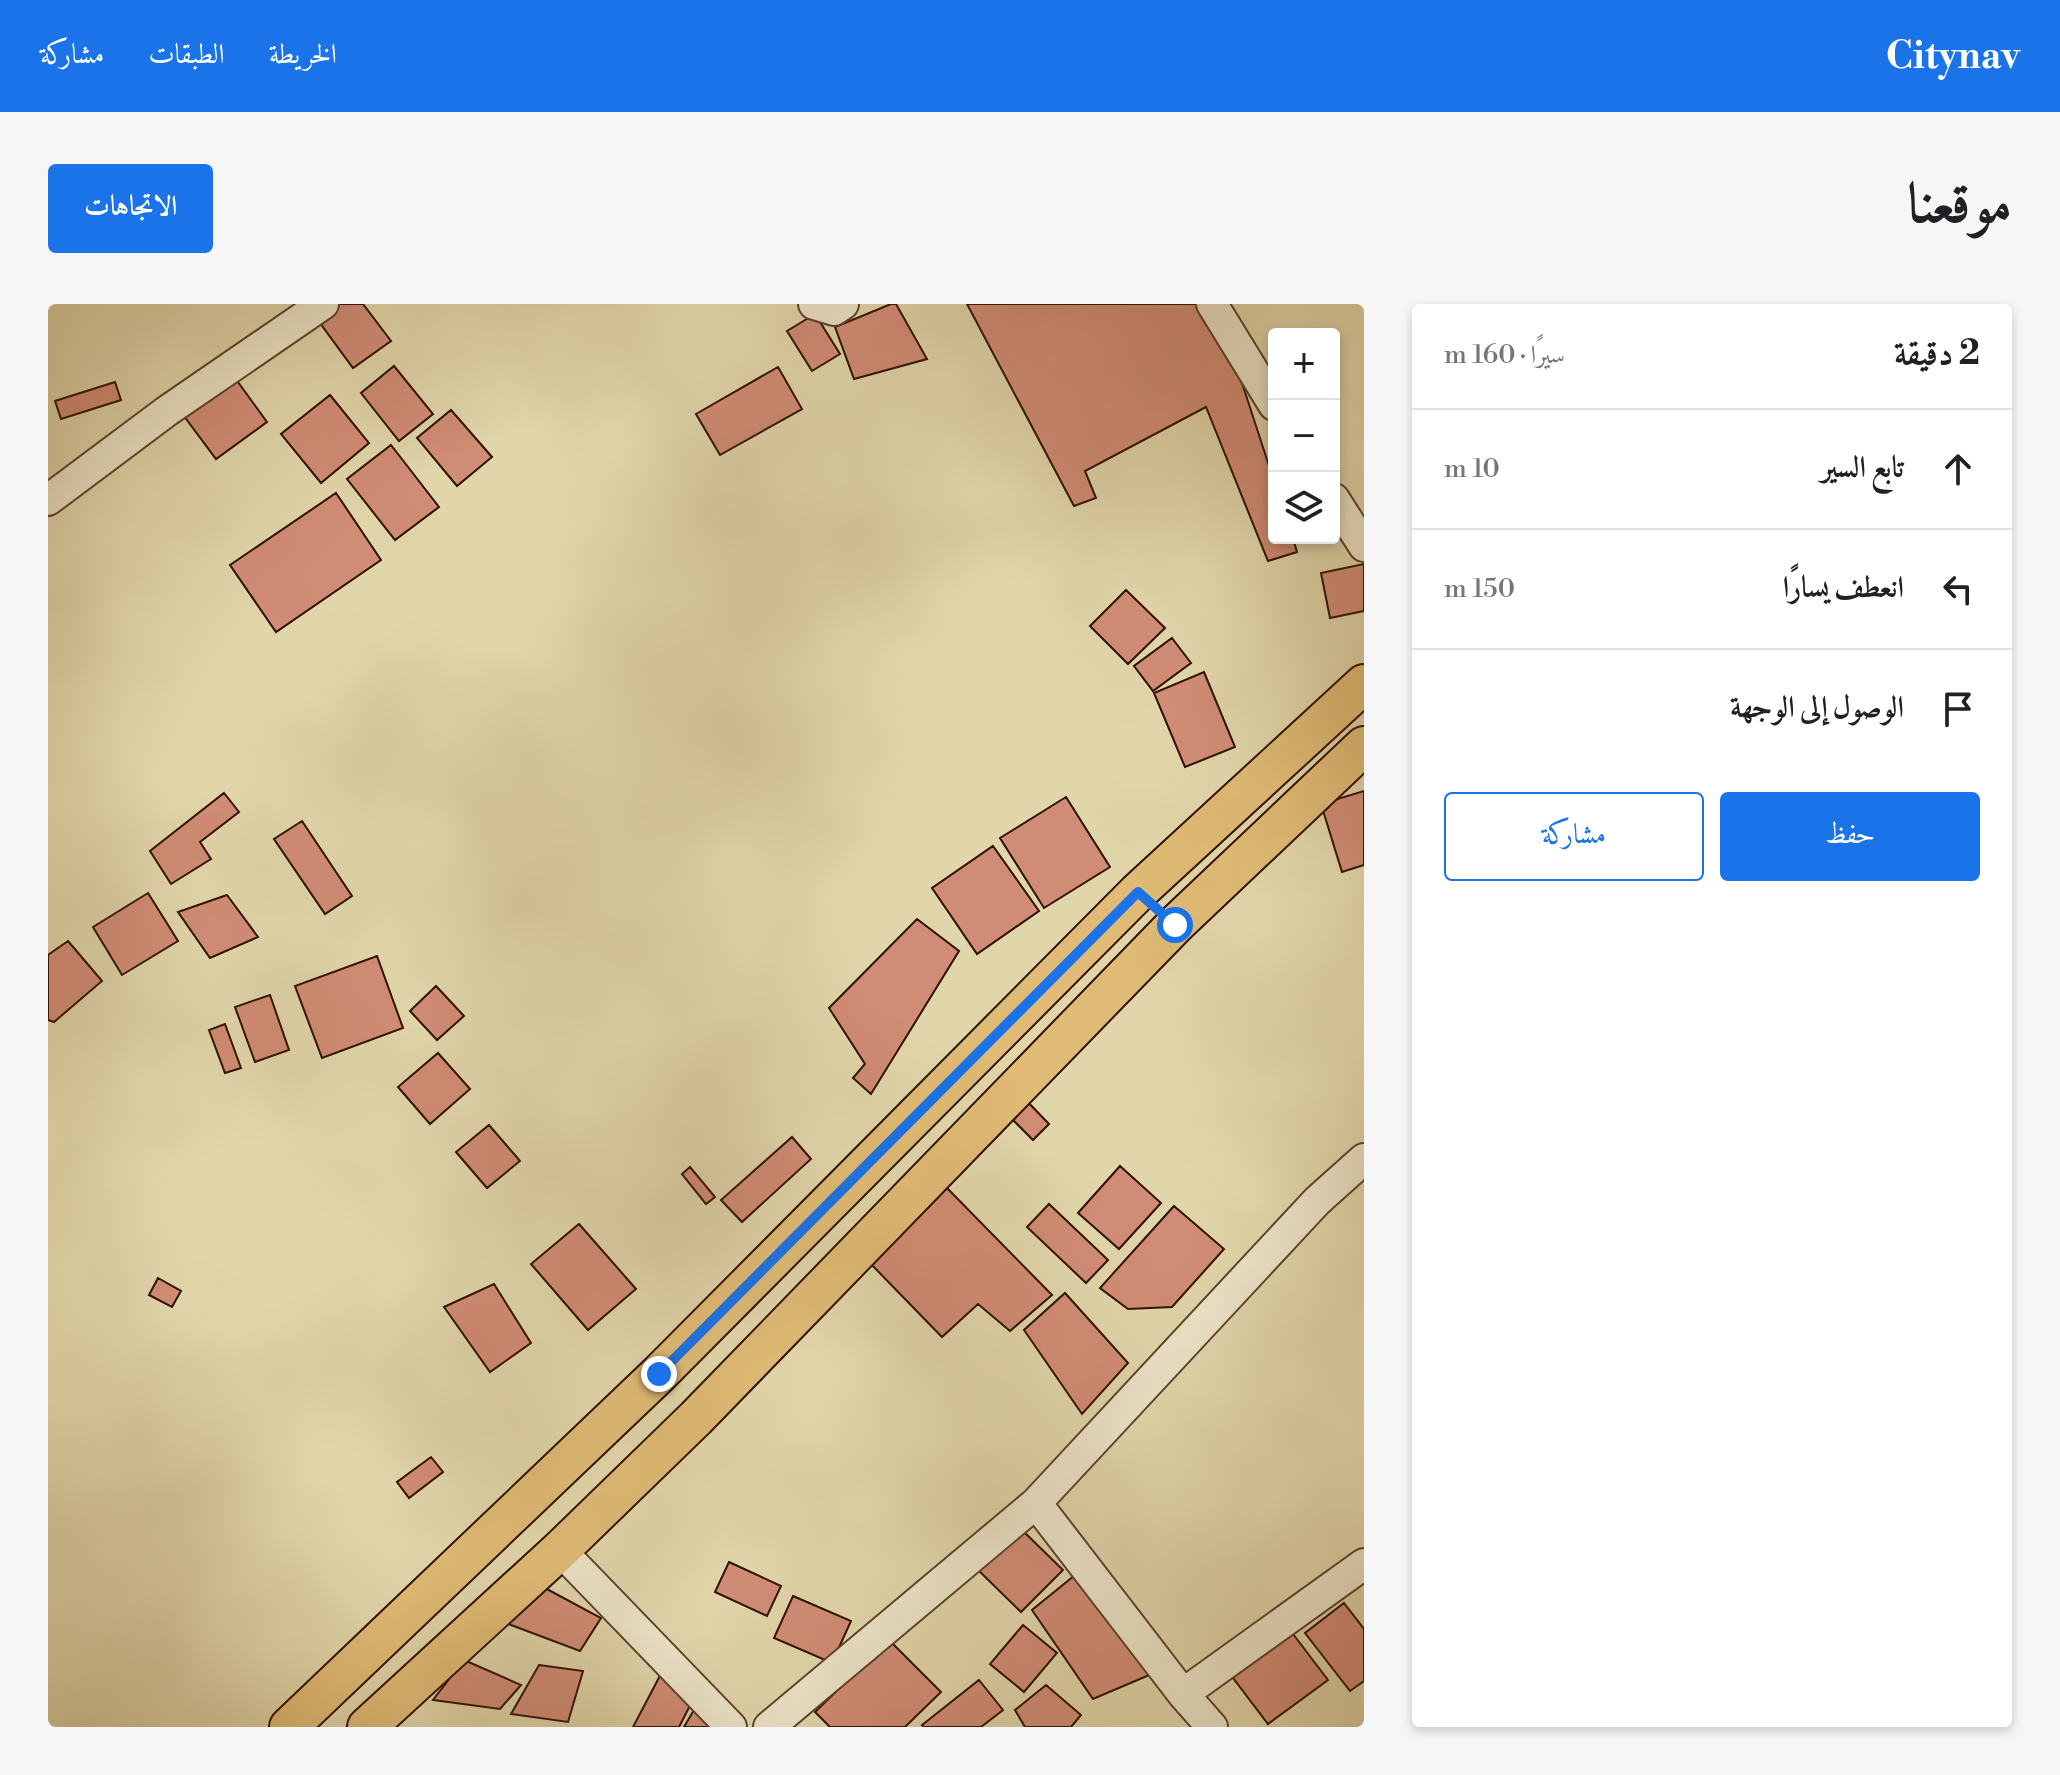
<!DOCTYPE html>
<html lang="ar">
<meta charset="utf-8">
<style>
:root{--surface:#fff;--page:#f6f6f6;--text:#202124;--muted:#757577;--line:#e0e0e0;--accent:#1a73e8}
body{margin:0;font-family:"Libre Bodoni",Amiri,serif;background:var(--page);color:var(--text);direction:rtl}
.controls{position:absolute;right:24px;top:24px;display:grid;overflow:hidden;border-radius:8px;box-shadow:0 4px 12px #0003}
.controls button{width:72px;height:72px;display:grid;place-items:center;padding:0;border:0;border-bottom:2px solid var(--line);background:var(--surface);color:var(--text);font:40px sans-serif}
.stop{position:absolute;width:24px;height:24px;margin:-18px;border:6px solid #1a73e8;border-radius:50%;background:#fff}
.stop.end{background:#1a73e8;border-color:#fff;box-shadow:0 2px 8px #0008}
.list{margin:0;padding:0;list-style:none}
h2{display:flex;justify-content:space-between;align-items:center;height:104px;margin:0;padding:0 32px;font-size:34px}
h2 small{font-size:26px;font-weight:400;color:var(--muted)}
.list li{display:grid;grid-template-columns:52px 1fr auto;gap:24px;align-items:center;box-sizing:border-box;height:120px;padding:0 32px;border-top:2px solid var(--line)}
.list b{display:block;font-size:30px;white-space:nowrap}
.list em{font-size:26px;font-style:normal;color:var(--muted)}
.actions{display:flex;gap:16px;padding:24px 32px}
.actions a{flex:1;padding:18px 0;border:2px solid var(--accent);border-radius:8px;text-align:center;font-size:28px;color:var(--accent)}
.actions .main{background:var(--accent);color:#fff}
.icon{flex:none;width:44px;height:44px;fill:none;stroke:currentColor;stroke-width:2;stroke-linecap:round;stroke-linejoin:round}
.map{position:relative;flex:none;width:1316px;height:1423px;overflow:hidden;direction:ltr;border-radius:8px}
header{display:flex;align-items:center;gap:48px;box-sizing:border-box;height:112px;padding:0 40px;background:var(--accent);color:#fff}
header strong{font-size:38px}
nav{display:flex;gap:44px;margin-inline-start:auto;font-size:28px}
.intro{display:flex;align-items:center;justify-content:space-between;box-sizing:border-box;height:192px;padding:0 48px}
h1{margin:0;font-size:56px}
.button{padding:20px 36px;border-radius:8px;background:var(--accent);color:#fff;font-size:28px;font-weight:700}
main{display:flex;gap:48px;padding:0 48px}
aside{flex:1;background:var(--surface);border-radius:8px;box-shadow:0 4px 12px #0003}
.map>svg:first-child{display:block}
.building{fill:#d18c75;stroke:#2e1000;stroke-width:2}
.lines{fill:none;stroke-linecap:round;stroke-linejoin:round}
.minor-casing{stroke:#5b422a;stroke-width:34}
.major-casing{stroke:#2e1000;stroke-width:42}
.minor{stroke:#ece4c8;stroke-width:30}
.major{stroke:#e0bb75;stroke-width:38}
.route{stroke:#1a73e8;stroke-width:10}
</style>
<header>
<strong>Citynav</strong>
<nav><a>الخريطة</a><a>الطبقات</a><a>مشاركة</a></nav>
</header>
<div class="intro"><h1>موقعنا</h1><a class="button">الاتجاهات</a></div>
<main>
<aside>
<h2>2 دقيقة<small>سيرًا · 160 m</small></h2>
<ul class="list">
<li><svg class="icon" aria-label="ahead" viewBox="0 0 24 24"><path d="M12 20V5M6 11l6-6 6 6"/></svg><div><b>تابع السير</b></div><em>10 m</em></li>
<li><svg class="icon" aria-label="left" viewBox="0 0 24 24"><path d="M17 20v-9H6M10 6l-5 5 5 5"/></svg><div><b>انعطف يسارًا</b></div><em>150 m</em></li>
<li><svg class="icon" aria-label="arrive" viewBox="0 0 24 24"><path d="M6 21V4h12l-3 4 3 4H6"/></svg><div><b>الوصول إلى الوجهة</b></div></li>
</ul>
<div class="actions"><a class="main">حفظ</a><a>مشاركة</a></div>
</aside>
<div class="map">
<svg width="1316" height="1423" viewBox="0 0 1316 1423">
<rect width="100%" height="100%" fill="#e1d6aa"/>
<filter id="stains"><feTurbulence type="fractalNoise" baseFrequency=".0025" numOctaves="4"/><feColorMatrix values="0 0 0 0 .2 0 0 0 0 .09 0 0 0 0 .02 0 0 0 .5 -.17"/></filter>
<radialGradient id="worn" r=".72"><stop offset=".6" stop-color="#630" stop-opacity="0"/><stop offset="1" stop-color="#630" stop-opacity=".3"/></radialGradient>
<path class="building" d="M258 0H315L343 37 305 64Z
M843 0H848L879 55 806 75 787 23Z
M919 0H1156L1178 30 1226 177V234H1245L1249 248 1220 257 1158 103 1037 167 1048 194 1026 202Z
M767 10 792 50 764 67 739 27Z
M346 62 385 110 351 137 313 89Z
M730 63 754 105 672 151 648 110Z
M182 67 219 118 168 155 130 104Z
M67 78 73 96 13 115 7 97Z
M282 91 321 139 273 179 233 130Z
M403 106 444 153 409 182 369 134Z
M343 141 391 203 347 236 299 175Z
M288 189 333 256 228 328 182 261Z
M1316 260V307L1282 314 1273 269Z
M1078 286 1117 324 1080 360 1042 322Z
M1124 334 1143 359 1105 387 1086 362Z
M1156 368 1187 443 1137 463 1106 389Z
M1316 487V561L1294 568 1273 500Z
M176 489 191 508 152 538 163 555 123 580 102 547Z
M1018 493 1062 563 996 604 952 534Z
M254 517 304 592 277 610 226 535Z
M945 542 991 607 929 650 884 584Z
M100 589 130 637 74 671 45 623Z
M179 591 210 633 162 654 130 608Z
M869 615 911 647 823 790 805 774 817 760 781 704Z
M20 637 54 677 6 718 0 716V651Z
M329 652 355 724 274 754 247 682Z
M388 682 416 712 389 736 362 707Z
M222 691 241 746 207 758 187 703Z
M177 720 193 764 177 769 161 726Z
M390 749 422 785 382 820 350 783Z
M975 793 1001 820 985 836 959 810Z
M441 821 472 857 439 884 408 848Z
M744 833 763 855 694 918 673 896Z
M1072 862 1113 899 1071 945 1030 909Z
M642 863 667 893 658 900 634 870Z
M896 881 1004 991 962 1027 930 1000 894 1033 818 955Z
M1001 900 1060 956 1038 979 979 923Z
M1126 902 1176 945 1124 1003 1080 1005 1052 984Z
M531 920 588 985 540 1026 483 960Z
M110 974 133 987 124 1003 101 991Z
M446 980 483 1039 442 1068 396 1003Z
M1017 989 1080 1059 1034 1110 976 1026Z
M383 1153 395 1168 361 1194 349 1178Z
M968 1220 1015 1266 973 1308 926 1262Z
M681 1258 733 1282 719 1312 667 1288Z
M1037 1263 1106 1369 1045 1395 984 1306Z
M497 1284 553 1314 532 1347 455 1318Z
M745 1292 803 1317 784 1359 726 1334Z
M1296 1299 1316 1325V1377L1302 1387 1257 1329Z
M975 1321 1009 1349 976 1388 942 1360Z
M1242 1326 1280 1376 1220 1420 1182 1370Z
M841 1336 893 1388 857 1423H782L767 1408Z
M416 1356 473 1381 452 1405 385 1396Z
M491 1361 535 1367 520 1418 463 1410Z
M615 1366 648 1390 631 1423H585Z
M931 1376 955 1406 933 1423H876L874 1421Z
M998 1381 1033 1411 1023 1423H977L967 1406Z
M650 1399 677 1423H636Z"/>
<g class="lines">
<g class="minor-casing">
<path id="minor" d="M766 0 786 6 795 0
M1164 0 1226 101
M1286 195 1316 242
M0 196 119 107 275 0
M988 1199 1269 897 1316 855
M512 1246 683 1423
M721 1423 988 1199 1135 1390
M1164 1423 1135 1390 1316 1260"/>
</g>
<g class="major-casing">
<path id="major" d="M241 1423 611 1070 1090 588 1316 380
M319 1423 512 1246 648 1114 1127 621 1316 442"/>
</g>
<use href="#minor" class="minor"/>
<use href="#major" class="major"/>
</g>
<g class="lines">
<path class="route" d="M611 1070 1090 588 1127 621"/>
</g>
<rect width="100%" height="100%" filter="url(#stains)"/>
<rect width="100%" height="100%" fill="url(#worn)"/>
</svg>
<div class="controls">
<button>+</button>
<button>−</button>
<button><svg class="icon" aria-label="layers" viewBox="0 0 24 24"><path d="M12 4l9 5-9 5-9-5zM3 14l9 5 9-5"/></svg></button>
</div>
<div class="stop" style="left:1127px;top:621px"></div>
<div class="stop end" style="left:611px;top:1070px"></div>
</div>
</main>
